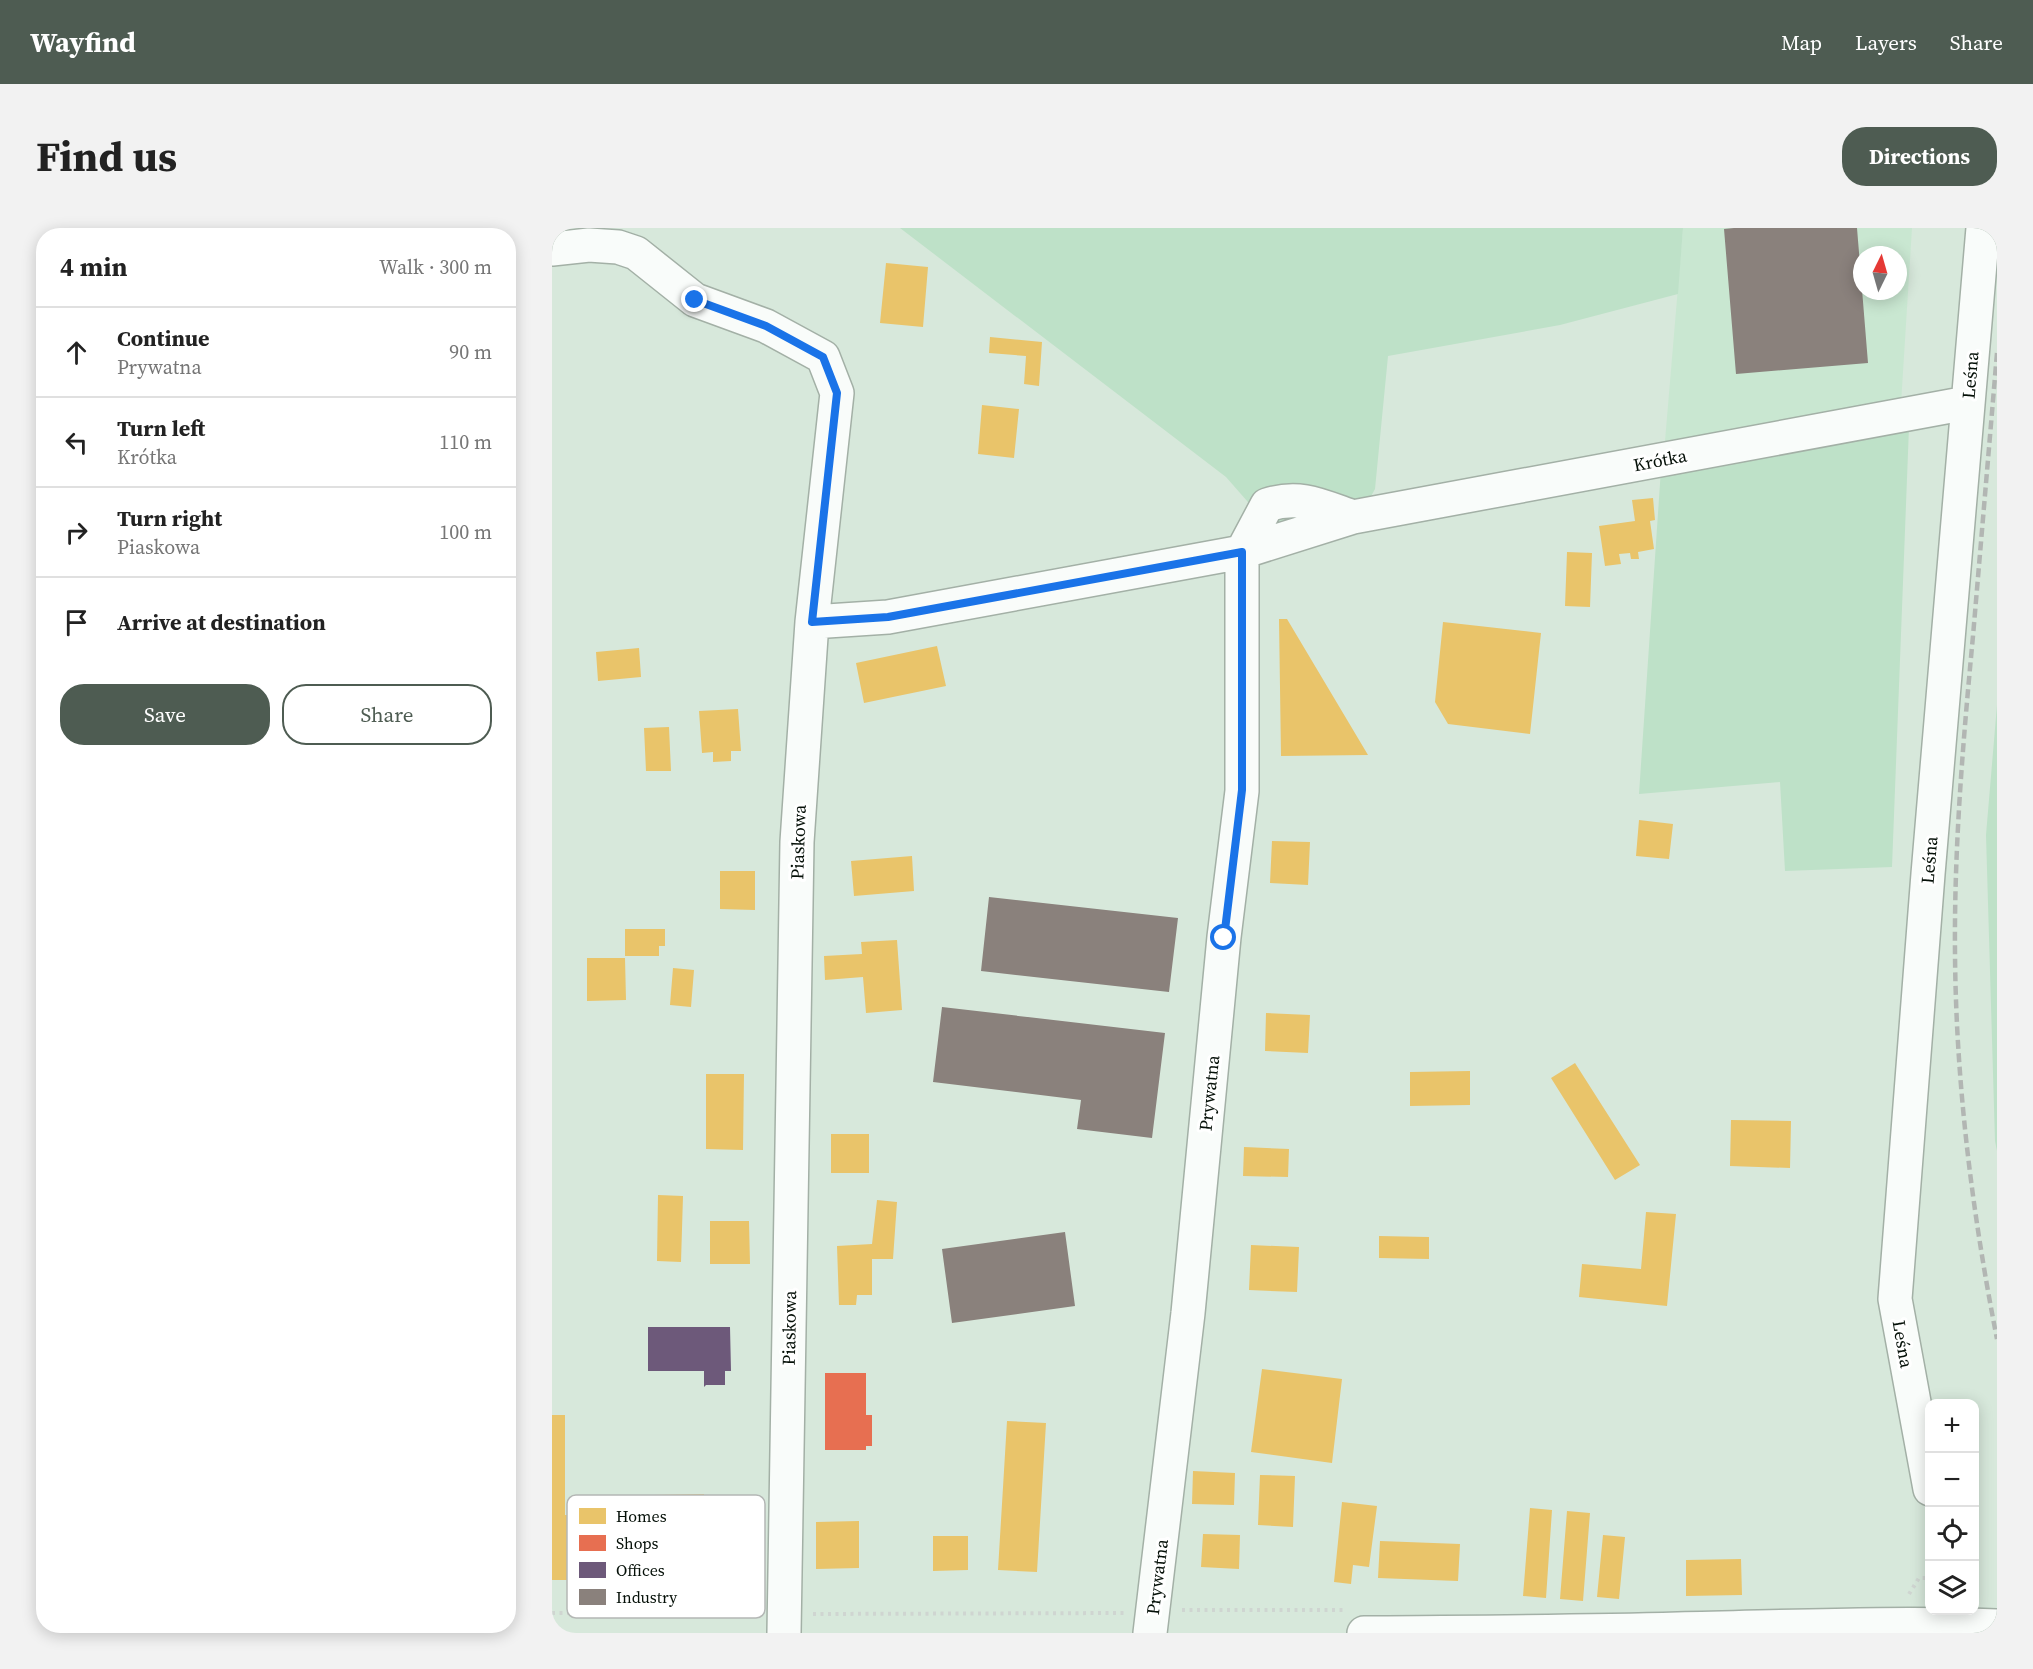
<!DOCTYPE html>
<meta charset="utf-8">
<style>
:root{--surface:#fff;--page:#f2f2f2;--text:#222;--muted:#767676;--line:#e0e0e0;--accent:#4e5c52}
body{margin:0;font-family:"Source Serif 4",serif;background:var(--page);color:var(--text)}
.controls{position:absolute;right:18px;bottom:18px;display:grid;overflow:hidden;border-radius:12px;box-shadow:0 3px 15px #0003}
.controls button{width:54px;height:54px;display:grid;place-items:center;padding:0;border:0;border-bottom:2px solid var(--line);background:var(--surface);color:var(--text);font:30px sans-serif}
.compass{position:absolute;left:1301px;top:18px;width:54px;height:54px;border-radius:50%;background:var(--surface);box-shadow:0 3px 15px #0003;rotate:5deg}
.stop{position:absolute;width:18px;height:18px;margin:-14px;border:4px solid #1a73e8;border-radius:50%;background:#fff}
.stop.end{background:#1a73e8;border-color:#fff;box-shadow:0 2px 6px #0008}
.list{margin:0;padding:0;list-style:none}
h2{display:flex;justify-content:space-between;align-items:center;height:78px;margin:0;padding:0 24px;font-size:26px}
h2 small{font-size:20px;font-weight:400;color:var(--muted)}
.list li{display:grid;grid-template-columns:39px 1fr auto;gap:18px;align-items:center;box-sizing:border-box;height:90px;padding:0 24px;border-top:2px solid var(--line)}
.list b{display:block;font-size:22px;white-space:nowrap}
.list p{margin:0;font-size:20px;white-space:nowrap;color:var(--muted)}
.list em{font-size:20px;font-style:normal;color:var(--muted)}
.actions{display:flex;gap:12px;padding:18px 24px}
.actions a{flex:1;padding:14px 0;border:2px solid var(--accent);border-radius:24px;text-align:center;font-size:21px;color:var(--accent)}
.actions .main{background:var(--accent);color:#fff}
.icon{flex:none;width:33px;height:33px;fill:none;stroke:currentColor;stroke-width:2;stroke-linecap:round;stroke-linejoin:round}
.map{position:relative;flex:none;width:1445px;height:1405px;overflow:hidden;border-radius:24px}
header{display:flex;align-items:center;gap:36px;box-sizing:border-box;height:84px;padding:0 30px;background:var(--accent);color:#fff}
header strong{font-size:28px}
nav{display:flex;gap:33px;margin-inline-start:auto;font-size:21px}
.intro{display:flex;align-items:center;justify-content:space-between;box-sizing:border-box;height:144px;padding:0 36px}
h1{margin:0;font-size:42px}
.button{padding:15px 27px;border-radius:24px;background:var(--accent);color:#fff;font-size:21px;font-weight:700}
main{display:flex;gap:36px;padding:0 36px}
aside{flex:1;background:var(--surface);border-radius:24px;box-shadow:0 3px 15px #0003}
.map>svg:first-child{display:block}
.built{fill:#c9e7d1;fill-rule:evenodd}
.green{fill:#bee1c8}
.homes{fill:#e9c46a}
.shops{fill:#e76f51}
.offices{fill:#6d597a}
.industry{fill:#8a817c}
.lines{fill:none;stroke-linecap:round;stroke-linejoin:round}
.minor-casing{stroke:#a3b0a6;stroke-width:36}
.path{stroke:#cfd5d1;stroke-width:4;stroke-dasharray:3 4.5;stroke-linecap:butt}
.minor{stroke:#f9fcfa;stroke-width:33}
.rail{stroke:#b2b6b3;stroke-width:4.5;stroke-dasharray:9 4.5;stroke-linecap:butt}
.route{stroke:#1a73e8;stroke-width:8}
.labels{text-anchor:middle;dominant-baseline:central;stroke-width:6;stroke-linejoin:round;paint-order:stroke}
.street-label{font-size:18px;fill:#051008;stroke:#fff}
.key{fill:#fff;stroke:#b4b7b5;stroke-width:1.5}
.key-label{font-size:16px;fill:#051008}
</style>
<header>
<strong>Wayfind</strong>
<nav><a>Map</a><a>Layers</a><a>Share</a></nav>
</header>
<div class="intro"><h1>Find us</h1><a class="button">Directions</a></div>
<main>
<aside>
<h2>4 min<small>Walk · 300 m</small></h2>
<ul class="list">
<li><svg class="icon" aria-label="ahead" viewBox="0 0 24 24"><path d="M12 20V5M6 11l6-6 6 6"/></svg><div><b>Continue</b><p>Prywatna</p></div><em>90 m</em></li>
<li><svg class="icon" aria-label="left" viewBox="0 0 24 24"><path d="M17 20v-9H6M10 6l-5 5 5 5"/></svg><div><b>Turn left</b><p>Krótka</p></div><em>110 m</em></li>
<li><svg class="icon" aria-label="right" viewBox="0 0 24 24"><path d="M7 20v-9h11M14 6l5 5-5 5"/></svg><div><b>Turn right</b><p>Piaskowa</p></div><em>100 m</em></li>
<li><svg class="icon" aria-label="arrive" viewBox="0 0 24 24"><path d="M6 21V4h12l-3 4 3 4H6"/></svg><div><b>Arrive at destination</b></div></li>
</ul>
<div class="actions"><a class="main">Save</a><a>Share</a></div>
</aside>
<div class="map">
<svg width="1445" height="1405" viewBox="0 0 1445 1405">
<rect width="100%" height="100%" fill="#d7e8db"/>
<path class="built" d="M1131 0H1360L1349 176 1113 213ZM1310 27H1346V63H1310Z"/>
<path class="green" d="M348 0H1131L1126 66 1008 97 836 128 823 261 817 272 724 306 674 249Z
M1357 199 1340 639 1233 643 1228 554 1087 566 1109 241Z
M1445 477V923L1443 913 1434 607Z"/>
<path class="homes" d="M334 35 376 39 371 99 328 95Z
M438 109 490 114 487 158 472 156 474 128 437 125Z
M430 177 467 181 462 230 426 226Z
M1101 270 1103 292 1098 293 1102 321 1086 324 1087 331H1079L1078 325 1067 326 1069 336 1053 338 1047 298 1083 293 1080 272Z
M1015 324 1040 325 1038 379 1013 378Z
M727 391H735L816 527 729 528Z
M891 394 989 405 978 506 896 496 883 474Z
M385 418 394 458 312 475 304 435Z
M87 420 89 449 46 453 44 424Z
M186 481 189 523H179V533L161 534V524L150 525 147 483Z
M117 499 119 543H94L92 500Z
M1087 592 1121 596 1117 631 1084 628Z
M720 613 758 614 756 657 718 655Z
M360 628 362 663 302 668 299 633Z
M168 643H203V682L168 681Z
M73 701H113V718H107V728H73Z
M345 712 350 782 314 785 311 749 273 752 272 728 310 726 309 714Z
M35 730H73L74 772 35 773Z
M121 740 142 742 139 779 118 777Z
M714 785 758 787 756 825 713 823Z
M1023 835 1088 937 1063 952 999 850Z
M918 843V877L858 878V844Z
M154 846H192L191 922 154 921Z
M1179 892 1239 893 1238 940 1178 938Z
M279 906H317V945H279Z
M692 919 737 921 736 949 691 948Z
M106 967 131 968 129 1034 105 1033Z
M325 972 345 974 341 1031H320V1067H305L304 1077H287L285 1018 320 1016Z
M1094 984 1124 986 1115 1078 1027 1069 1030 1036 1089 1041Z
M158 993H197L198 1036H158Z
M827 1008 877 1009V1031L827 1030Z
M699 1017 747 1019 745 1064 697 1062Z
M710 1141 790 1151 780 1235 699 1224Z
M0 1187H13V1287H47V1352H0Z
M455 1193 494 1195 485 1344 446 1342Z
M641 1243 683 1245 682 1277 640 1276Z
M708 1247 743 1248 741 1299 706 1297Z
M152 1266V1294H194V1349H101V1267Z
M790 1274 825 1278 817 1339 801 1337 799 1356 782 1354Z
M978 1280 1000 1282 994 1370 971 1368Z
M1015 1283 1038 1285 1031 1373 1008 1371Z
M307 1293V1340L264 1341V1294Z
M651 1306 688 1307 687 1341 649 1339Z
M1051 1307 1073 1309 1067 1371 1045 1369Z
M381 1308H416V1342L381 1343Z
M828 1313 908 1316 906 1353 826 1350Z
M1189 1331 1190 1367 1134 1368V1332Z"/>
<path class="shops" d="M273 1145H314V1187H320V1218H314V1222H273Z"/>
<path class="offices" d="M96 1099H178L179 1143H173V1157H154L152 1159V1143H96Z"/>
<path class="industry" d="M1182 0H1305L1316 135 1184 146 1172 1Z
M437 669 626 690 617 764 429 743Z
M390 779 613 805 600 910 525 901 529 872 381 854Z
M513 1004 523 1078 400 1095 390 1021Z"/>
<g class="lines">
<g class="minor-casing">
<path id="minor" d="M0 21 37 17 66 19 84 25 143 72 214 98 271 129 285 165 260 394 245 614 232 1405
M260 394 336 389 690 324 715 277C748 266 770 278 801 289L1415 175
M1378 1261 1343 1071 1376 646 1431 0
M598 1405 636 1085 672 709 690 563V324L801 289
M812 1405C917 1404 1022 1404 1126 1401 1233 1399 1339 1394 1445 1398"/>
</g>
<path class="path" d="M1357 1366 1367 1350H1378
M630 1382H793
M0 1385 203 1386
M261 1386 572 1385"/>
<use href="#minor" class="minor"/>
<path class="rail" d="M1445 125C1437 220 1429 314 1421 408 1411 514 1402 619 1403 726 1404 855 1420 984 1445 1111"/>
</g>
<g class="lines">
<path class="route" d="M143 72 214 98 271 129 285 165 260 394 336 389 690 324V562L672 710"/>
</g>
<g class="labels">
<g class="street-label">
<text transform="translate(1418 147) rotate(-85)">Leśna</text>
<text transform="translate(1108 232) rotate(-11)">Krótka</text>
<text transform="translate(246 614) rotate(-88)">Piaskowa</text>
<text transform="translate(1377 632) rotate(-85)">Leśna</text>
<text transform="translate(657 865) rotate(-84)">Prywatna</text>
<text transform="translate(237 1100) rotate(-89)">Piaskowa</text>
<text transform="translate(1351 1116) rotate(80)">Leśna</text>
<text transform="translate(605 1349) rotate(-83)">Prywatna</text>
</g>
</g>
<rect x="15" y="1267" width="198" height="123" rx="9" class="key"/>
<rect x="27" y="1280" width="27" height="16" fill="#e9c46a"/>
<rect x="27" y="1307" width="27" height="16" fill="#e76f51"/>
<rect x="27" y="1334" width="27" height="16" fill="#6d597a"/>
<rect x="27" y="1361" width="27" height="16" fill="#8a817c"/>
<g class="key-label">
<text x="64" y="1294">Homes</text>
<text x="64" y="1321">Shops</text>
<text x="64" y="1348">Offices</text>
<text x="64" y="1375">Industry</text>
</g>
</svg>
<div class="controls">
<button>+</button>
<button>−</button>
<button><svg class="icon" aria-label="locate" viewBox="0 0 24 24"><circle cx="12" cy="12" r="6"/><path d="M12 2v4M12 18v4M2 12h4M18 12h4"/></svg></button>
<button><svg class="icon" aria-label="layers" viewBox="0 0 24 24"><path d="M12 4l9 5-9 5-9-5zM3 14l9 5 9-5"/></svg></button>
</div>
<svg class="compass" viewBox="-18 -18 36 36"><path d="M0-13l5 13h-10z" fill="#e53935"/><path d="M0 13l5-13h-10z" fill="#767676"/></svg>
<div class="stop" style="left:672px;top:710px"></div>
<div class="stop end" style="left:143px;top:72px"></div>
</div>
</main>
